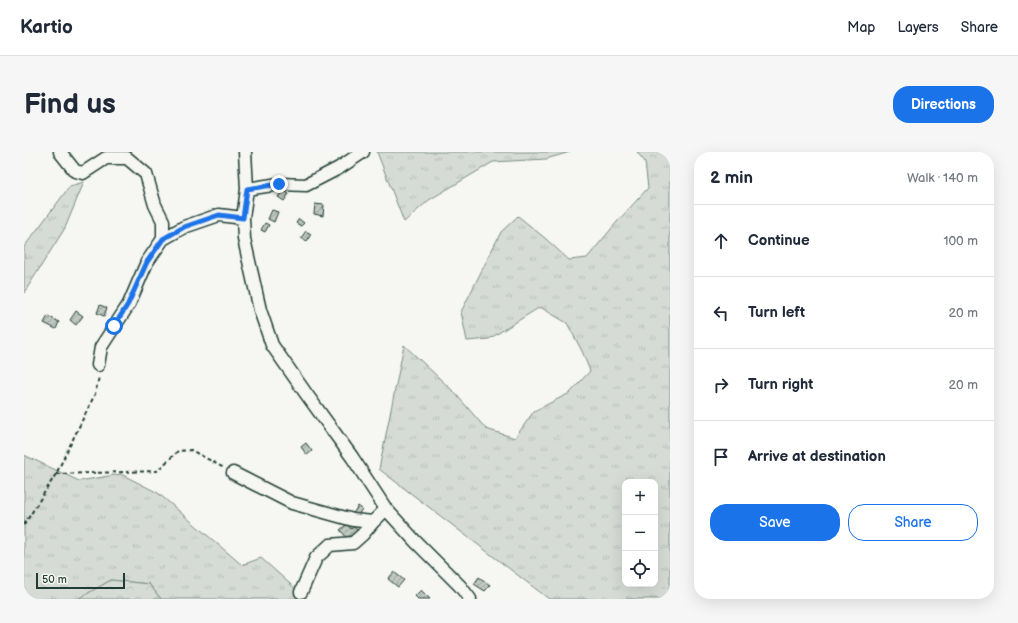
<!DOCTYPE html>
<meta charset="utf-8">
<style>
:root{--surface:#fff;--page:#f6f6f7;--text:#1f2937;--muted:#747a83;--line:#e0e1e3;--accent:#1a73e8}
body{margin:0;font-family:"Balsamiq Sans",sans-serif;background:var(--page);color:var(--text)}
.controls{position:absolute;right:12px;bottom:12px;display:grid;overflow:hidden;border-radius:8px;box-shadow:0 4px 16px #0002}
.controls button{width:36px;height:36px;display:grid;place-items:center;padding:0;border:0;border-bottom:1px solid var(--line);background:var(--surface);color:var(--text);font:20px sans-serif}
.scale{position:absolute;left:12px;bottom:10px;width:89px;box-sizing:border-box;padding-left:4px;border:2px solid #1f3d34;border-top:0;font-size:11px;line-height:14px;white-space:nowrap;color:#1f3d34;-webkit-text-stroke:3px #f6f6f2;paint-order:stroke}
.stop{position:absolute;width:12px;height:12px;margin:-9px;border:3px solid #1a73e8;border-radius:50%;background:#fff}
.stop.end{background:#1a73e8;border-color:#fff;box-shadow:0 1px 4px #0008}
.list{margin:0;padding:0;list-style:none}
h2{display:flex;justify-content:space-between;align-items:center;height:52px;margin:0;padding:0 16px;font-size:17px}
h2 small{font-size:13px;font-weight:400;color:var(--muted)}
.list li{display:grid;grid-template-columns:26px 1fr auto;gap:12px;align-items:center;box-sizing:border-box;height:72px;padding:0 16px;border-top:1px solid var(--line)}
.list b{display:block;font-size:15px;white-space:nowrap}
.list em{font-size:13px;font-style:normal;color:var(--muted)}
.actions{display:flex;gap:8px;padding:12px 16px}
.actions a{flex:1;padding:9px 0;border:1px solid var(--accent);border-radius:16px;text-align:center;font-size:14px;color:var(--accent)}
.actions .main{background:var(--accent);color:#fff}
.icon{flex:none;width:22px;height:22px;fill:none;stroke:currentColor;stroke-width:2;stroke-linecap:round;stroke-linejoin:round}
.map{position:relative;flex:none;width:646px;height:447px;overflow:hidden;border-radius:16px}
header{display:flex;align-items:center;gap:24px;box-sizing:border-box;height:56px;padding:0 20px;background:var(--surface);border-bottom:1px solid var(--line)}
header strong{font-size:19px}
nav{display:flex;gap:22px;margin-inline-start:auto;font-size:14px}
.intro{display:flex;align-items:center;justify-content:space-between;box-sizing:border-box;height:96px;padding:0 24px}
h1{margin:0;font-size:28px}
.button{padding:10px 18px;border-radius:16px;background:var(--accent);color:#fff;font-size:14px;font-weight:700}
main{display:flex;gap:24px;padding:0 24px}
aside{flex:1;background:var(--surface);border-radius:16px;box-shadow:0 4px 16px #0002}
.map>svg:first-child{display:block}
.grass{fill:url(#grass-tufts);stroke:#7a8c85;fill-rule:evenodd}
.forest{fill:url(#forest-crowns);stroke:#7a8c85}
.building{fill:url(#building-hatch);stroke:#1f3d34}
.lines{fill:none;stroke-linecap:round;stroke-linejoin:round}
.minor-casing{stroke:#1f3d34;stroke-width:15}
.path{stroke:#1f3d34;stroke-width:2;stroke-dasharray:4 3;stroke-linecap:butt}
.minor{stroke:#f6f6f2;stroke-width:12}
.route{stroke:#1a73e8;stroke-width:5}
</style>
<header>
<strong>Kartio</strong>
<nav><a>Map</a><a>Layers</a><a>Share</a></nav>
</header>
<div class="intro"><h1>Find us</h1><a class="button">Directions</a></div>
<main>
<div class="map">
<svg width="646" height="447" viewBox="0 0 646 447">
<defs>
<pattern id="grass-tufts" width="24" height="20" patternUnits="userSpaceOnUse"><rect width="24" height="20" fill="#d6dbd6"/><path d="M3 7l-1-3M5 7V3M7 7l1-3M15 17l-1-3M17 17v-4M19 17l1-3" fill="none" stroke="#b7bdb8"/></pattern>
<pattern id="forest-crowns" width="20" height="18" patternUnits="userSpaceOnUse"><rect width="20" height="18" fill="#d6dbd6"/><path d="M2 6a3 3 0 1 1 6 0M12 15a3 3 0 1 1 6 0" fill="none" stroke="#b7bdb8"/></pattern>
<pattern id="building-hatch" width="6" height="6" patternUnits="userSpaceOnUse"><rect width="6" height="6" fill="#c1c8c3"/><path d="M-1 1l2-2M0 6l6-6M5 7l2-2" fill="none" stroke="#9ca49f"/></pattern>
</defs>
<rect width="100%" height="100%" fill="#f6f6f2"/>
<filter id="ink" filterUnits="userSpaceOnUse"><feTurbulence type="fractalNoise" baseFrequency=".025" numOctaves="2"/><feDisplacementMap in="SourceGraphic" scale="8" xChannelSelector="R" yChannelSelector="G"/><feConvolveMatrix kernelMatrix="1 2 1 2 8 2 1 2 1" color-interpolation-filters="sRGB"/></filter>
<g filter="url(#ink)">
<path class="grass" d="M353 0H546L522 7 469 10 405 48 380 70Z
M613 0H646V447H525L355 317 380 193 430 240 462 277 491 286 510 259 546 241 566 219 558 199 543 171 516 155 465 187 443 189 437 160 477 80 494 64 522 87 545 108 563 106 593 70 624 36 621 10ZM601 330H631V432H601Z
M60 30 41 76 0 141V95L46 34Z
M0 303 55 329 97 322 134 341 218 413 237 406 283 447H137L125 432 87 428 54 447H0Z"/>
<path class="forest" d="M87 428 125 432 137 447H54Z"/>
<path class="building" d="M259 38 265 42 260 49 254 45Z
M291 52 300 53 299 64 290 62Z
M248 58 254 60 250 70 244 67Z
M275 67 280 71 277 74 272 71Z
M241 71 245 73 241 80 237 78Z
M282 79 287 82 283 89 277 86Z
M76 153 83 156 80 164 73 161Z
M52 159 59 164 52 173 46 168Z
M24 164 35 170 32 177 20 171Z
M282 291 288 299 283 303 277 295Z
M334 354 338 357 332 366 328 363Z
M323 372 327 377 330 375 335 380 325 388 316 378Z
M370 420 380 428 374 435 364 427Z
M455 425 466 433 461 439 450 432Z
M397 438 406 447H394L391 444Z"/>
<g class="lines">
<g class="minor-casing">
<path id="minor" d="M36 0 51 19 59 21 82 6H103L122 22 131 53 139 69V87
M221 0 223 37 219 66 220 87 236 158 248 193 283 243 328 305 362 357 392 390 436 434 446 447
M223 37 255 32 282 33 315 16 339 0
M74 213 77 195 105 152 123 110 139 87 160 75 195 63 219 66
M209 321 268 351 329 368 349 370 362 357
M277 440 292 406 306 393 329 391 339 382 349 370"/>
</g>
<path class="path" d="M32 322 133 319 154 299 167 298 200 316
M0 373 32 322 71 242 75 225"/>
<use href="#minor" class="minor"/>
</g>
</g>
<g class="lines" filter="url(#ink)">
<path class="route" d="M90 174 104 152 123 110 139 87 160 75 195 63 219 66 223 37 255 32"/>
</g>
</svg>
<div class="controls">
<button>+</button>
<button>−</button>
<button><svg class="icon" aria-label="locate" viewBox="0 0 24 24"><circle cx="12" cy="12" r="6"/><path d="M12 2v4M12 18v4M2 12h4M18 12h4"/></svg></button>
</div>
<div class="scale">50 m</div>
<div class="stop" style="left:90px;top:174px"></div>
<div class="stop end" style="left:255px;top:32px"></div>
</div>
<aside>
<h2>2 min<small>Walk · 140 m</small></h2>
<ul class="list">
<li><svg class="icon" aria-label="ahead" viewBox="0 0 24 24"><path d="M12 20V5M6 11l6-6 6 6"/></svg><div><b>Continue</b></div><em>100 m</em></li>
<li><svg class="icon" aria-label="left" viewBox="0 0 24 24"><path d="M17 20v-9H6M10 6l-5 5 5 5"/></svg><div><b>Turn left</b></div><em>20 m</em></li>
<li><svg class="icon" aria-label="right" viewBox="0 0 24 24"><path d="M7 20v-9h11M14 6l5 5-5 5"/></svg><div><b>Turn right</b></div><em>20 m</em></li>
<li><svg class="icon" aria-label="arrive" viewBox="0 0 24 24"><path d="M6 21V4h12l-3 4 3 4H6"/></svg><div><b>Arrive at destination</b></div></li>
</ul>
<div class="actions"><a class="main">Save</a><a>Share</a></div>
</aside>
</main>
